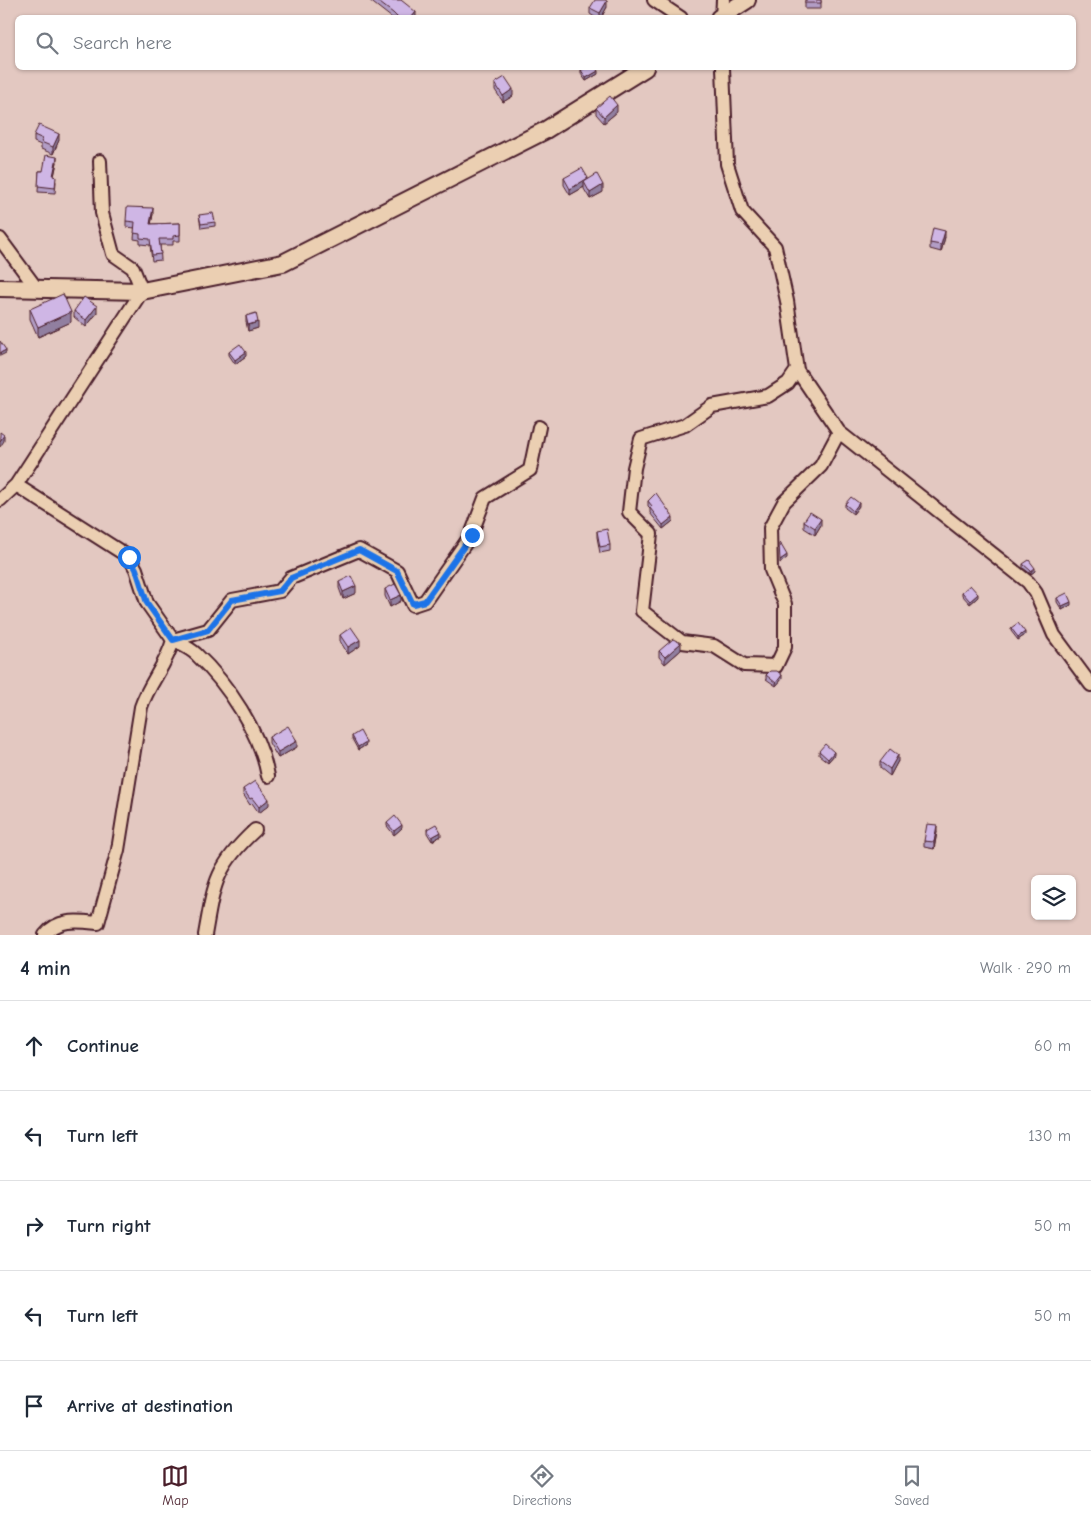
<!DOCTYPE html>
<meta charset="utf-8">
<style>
:root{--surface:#fff;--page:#f6f6f7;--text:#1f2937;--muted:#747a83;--line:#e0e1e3;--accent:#4a1f2b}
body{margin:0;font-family:"Comic Neue",sans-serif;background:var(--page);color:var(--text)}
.controls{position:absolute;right:15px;bottom:15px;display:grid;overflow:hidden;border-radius:8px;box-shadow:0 1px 4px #0004}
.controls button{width:45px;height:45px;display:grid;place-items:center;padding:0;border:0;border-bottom:1px solid var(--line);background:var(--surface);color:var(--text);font:25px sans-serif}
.stop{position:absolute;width:15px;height:15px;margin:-11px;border:4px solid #1a73e8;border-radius:50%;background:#fff}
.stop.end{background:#1a73e8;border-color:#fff;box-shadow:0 1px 5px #0008}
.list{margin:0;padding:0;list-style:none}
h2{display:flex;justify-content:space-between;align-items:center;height:65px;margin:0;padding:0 20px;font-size:21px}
h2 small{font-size:16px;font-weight:400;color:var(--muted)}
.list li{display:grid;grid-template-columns:32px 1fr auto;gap:15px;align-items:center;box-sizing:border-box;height:90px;padding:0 20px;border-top:1px solid var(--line)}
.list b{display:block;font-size:19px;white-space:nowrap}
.list em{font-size:16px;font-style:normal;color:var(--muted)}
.icon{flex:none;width:28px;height:28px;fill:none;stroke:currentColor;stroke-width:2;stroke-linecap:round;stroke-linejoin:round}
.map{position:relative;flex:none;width:1091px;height:935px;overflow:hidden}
.search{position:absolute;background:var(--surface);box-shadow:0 1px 4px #0004;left:15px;right:15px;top:15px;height:55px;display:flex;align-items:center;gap:12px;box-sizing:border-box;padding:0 18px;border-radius:8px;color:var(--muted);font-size:19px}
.sheet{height:515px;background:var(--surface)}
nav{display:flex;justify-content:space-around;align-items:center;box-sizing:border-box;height:70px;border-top:1px solid var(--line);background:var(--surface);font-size:14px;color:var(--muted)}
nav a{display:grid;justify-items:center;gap:2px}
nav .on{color:var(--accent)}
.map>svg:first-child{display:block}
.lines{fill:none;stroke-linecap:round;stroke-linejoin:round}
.minor-casing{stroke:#4a1f2b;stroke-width:16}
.tertiary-casing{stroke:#4a1f2b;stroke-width:20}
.minor{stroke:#ebcfb2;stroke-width:12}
.tertiary{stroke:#ebcfb2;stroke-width:16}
.wall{fill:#b29dc5;stroke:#4a1f2b}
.shaded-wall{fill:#917fa0;stroke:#4a1f2b}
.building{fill:#cfb6e5;stroke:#4a1f2b}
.route{stroke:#1a73e8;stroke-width:6}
</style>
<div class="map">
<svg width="1091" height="935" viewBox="0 0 1091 935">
<rect width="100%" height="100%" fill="#e3c8c1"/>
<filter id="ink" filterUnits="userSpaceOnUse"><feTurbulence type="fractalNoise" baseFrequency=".02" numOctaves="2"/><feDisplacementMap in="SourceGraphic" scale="10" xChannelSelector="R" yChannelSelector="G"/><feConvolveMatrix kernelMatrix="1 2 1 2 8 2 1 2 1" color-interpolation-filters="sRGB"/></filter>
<g filter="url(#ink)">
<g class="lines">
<g class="minor-casing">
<path id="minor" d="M654 0 681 18
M722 18 723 0
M723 68 727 164 742 211 775 247 787 301 797 370 839 432 1028 582 1036 593 1054 635 1091 685
M0 239 37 289
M797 370 788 383 768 396 712 406 685 425 641 439 634 468 629 512 651 534 642 611 682 642 714 646 744 665 776 666 785 647V604L771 570 770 528 784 502 821 466 839 432
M16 485 129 557 136 569 147 603 173 640C167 664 149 683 141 707L118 850 98 923C78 921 58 918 45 935
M0 500 16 485 142 291 133 268 113 254 102 213 100 161
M268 776C260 732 228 684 196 654 190 648 180 644 173 640L208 630 232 600 280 591 291 578 359 550 397 571 413 605 425 601 471 535 485 498 530 470 539 427
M205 935C214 884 215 867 255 830"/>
</g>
<g class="tertiary-casing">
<path id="tertiary" d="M719 18 747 0
M0 288 142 291 283 263 544 131 645 68"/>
</g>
<use href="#minor" class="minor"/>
<use href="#tertiary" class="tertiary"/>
</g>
<path class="wall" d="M369 0H401L416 18H392Z
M805 0H821V9H805Z
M607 7 601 18H596L590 14V8Z
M581 70 598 74 586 81 581 74Z
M495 83 513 96 503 102 495 90Z
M596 108 617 112 604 123 596 114Z
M34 135 59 140 53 154 41 149V145L34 142Z
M57 162 54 176 56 182 55 193 38 192 39 171H43Z
M564 178 588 180 603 192 590 199 584 189V187L570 195 564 185Z
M153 214 151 224 180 223V241H173V245H160L161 260 152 261 150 245 140 244V240L134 239 135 228 126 227V221Z
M199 215 215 222V226L201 228Z
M945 237 941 252 930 249V243Z
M30 309 71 322 38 337 30 319Z
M74 311 97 313 86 327 74 317Z
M246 316 258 328 248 331 246 322Z
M229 352 246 356 235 364 229 355Z
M648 501 673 521 663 529 650 513V508L648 506Z
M845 504 859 506 853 514 845 508Z
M804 521 821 525 815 535 804 528Z
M597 531 610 545V551L600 553 597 537Z
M1023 564 1035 571 1031 574 1023 568Z
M339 582 356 593 343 599 339 588Z
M385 589 401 601 390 607 385 596Z
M962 592 978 597 970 604 962 595Z
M1057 598 1071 605 1062 610 1057 602Z
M1011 628 1025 635 1018 640 1011 631Z
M340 635 360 646 348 654 340 641Z
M681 650 665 664 659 657V651Z
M766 675 782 679 776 686 766 679Z
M352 736 366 745 358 750 352 739Z
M269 737 297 747 278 758 269 743Z
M819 751 834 755 828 762 819 755Z
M898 761 890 776 880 768V762Z
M243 789 269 805 259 813 252 803 250 805 243 794Z
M387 823 402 828 394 835 387 826Z
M427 829 441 836 432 841 427 833Z
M937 832 934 849 924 847V841Z"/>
<path class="shaded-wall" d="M607 1V7L601 18H600V13Z
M416 12V18H411Z
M598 71V74L586 81V78Z
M513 89V96L503 102V96Z
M617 105V112L604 123V117Z
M59 134V140L53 154V147Z
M57 157V162L53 181V176Z
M588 178V185L584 182V187L570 195V189Z
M603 185V192L590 199V193Z
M153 208V214L150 230V224Z
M945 231V237L941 252V245Z
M97 306V313L86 327V320Z
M71 312V322L38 337V327Z
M258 322V328L248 331V325Z
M6 350V353L0 356V353Z
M246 352V356L235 364V360Z
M4 435V441L0 447V441Z
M859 503V506L853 514V511Z
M673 517V521L663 529V525Z
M821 519V525L815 535V528Z
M787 555V558L780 563V560Z
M1035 568V571L1031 574V571Z
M356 586V593L343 599V592Z
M978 594V597L970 604V601Z
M401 595V601L390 607V600Z
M1071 602V605L1062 610V606Z
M1025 632V635L1018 640V637Z
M360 640V646L348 654V647Z
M681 643V650L665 664V657Z
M782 675V679L776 686V683Z
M297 741V747L278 758V752Z
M366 742V745L358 750V747Z
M834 752V755L828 762V759Z
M898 755V761L890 776V769Z
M269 799V805L259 813V807Z
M402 825V828L394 835V831Z
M937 825V832L934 849V842Z
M441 832V836L432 841V837Z"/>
<path class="building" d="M376 0H401L416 12 411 18H398L393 13Z
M595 0H605L607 1 600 13 590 8Z
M805 0H821V3H805Z
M586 68H596L598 71 586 78 581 70Z
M505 77 513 89 503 96 495 83Z
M610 96 617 105 604 117 596 108Z
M39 125 59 134 53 147 41 142 43 139 34 135Z
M46 155 57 157 53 176 56 177 55 188 38 186 39 171H43Z
M582 168 588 178 570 189 564 178Z
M597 174 603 185 590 193 584 182Z
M127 207 153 208 150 224 180 223V235L173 236V239H159L161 254 152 255 150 239 140 238V234L134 233 135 222 126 221Z
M213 213 215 222 201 224 199 215Z
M933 228 945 231 941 245 930 243Z
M63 294 71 312 38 327 30 309Z
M84 297 97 306 86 320 74 311Z
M256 313 258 322 248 325 246 316Z
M0 341 6 350 0 353Z
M240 344 246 352 235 360 229 352Z
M0 432 4 435 0 441Z
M656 493 673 517 663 525 650 508 652 506 648 501Z
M851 497 859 503 853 511 845 504Z
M810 512 821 519 815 528 804 521Z
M607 529 610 545 600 547 597 531Z
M780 543 787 555 780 560 779 544Z
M1029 560 1035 568 1031 571 1023 564Z
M351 576 356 586 343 592 339 582Z
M395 584 401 595 390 600 385 589Z
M970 585 978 594 970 601 962 592Z
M1067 593 1071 602 1062 606 1057 598Z
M1018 623 1025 632 1018 637 1011 628Z
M351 627 360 640 348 647 340 635Z
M673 639 681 643 665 657 659 651Z
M770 671H777L782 675 776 683 766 675Z
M288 726 297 741 278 752 269 737Z
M360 731 366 742 358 747 352 736Z
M825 744 834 752 828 759 819 751Z
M890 749 898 755 890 769 880 762Z
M255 781 269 799 259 807 252 798 250 799 243 789Z
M395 816 402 825 394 831 387 823Z
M436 824 441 832 432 837 427 829Z
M927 824 937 825 934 842 924 841Z"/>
</g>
<g class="lines" filter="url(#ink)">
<path class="route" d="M129 557 136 569 147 603 173 640 208 630 232 600 280 591 291 578 359 550 397 571 413 604 425 601 472 535"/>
</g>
</svg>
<div class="controls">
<button><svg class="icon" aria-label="layers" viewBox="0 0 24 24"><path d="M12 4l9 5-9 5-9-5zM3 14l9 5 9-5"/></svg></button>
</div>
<div class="stop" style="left:129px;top:557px"></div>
<div class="stop end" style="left:472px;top:535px"></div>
<div class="search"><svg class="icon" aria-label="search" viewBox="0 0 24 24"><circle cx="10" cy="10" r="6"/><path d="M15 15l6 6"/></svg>Search here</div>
</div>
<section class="sheet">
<h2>4 min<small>Walk · 290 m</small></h2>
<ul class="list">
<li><svg class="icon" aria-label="ahead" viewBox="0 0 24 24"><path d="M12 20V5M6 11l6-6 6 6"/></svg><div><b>Continue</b></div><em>60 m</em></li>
<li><svg class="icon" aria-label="left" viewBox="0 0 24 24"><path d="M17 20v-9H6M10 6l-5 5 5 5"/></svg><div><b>Turn left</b></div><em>130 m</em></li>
<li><svg class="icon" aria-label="right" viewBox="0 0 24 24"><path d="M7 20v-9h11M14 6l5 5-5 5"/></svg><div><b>Turn right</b></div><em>50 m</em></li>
<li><svg class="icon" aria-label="left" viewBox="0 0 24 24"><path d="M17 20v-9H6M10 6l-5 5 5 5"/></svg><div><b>Turn left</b></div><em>50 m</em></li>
<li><svg class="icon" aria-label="arrive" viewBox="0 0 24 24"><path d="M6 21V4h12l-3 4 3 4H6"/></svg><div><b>Arrive at destination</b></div></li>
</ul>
</section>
<nav>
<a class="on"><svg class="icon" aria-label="map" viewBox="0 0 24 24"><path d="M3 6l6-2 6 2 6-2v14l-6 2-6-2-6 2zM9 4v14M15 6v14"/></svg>Map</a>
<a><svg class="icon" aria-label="directions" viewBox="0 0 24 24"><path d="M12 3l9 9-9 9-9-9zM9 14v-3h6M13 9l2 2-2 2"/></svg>Directions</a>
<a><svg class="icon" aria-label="saved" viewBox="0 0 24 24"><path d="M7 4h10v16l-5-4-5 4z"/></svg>Saved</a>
</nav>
